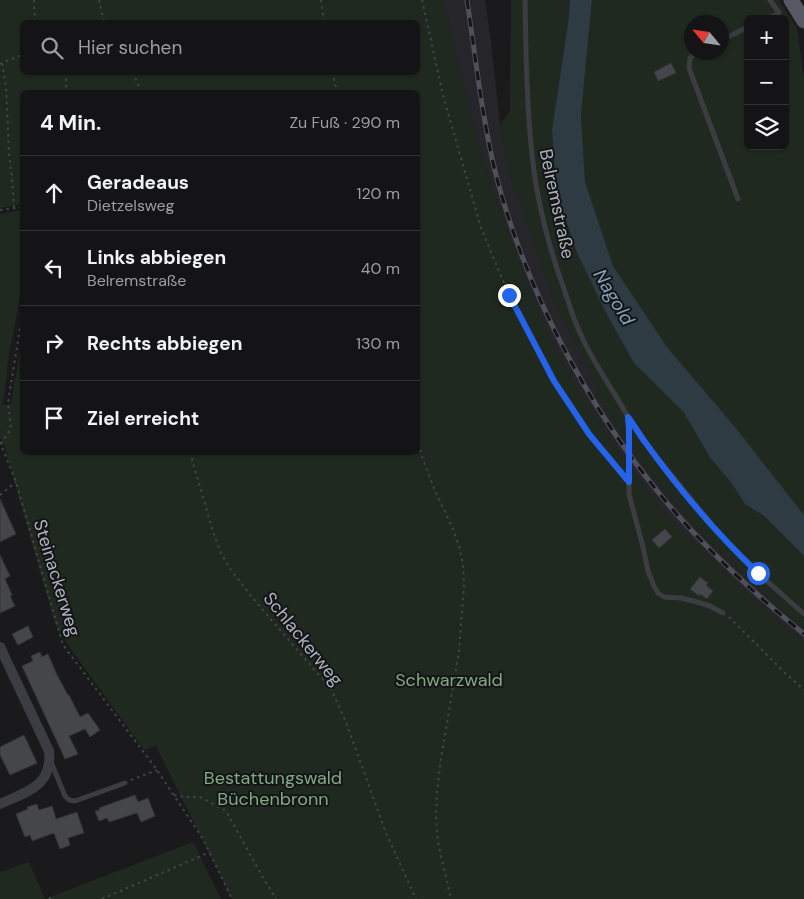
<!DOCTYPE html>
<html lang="de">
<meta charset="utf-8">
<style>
:root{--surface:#141416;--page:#1d1d1f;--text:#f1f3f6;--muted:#9d9ea1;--line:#333335}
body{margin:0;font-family:"DM Sans",sans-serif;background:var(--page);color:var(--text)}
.controls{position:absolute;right:15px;top:15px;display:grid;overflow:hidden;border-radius:8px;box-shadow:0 1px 4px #0004}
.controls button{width:45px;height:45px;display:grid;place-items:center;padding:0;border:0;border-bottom:1px solid var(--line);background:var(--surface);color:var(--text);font:25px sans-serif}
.compass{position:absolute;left:684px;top:15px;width:45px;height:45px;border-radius:50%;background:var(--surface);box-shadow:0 1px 4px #0004;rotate:299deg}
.stop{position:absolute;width:15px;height:15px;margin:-11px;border:4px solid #2563eb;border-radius:50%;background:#fff}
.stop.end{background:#2563eb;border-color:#fff;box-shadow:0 1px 5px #0008}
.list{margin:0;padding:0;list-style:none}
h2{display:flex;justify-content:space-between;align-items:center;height:65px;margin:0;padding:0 20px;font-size:21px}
h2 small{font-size:16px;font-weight:400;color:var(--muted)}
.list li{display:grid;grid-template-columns:32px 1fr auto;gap:15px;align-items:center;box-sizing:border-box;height:75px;padding:0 20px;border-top:1px solid var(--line)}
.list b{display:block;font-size:19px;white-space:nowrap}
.list p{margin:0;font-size:16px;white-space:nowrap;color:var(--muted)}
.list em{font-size:16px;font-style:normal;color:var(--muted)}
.icon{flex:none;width:28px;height:28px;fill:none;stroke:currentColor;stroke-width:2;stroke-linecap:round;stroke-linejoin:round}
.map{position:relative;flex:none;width:804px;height:899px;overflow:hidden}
.search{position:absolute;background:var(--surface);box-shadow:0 1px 4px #0004;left:20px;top:20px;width:400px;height:55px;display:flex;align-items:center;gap:12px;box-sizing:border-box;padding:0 18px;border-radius:8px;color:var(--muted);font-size:19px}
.panel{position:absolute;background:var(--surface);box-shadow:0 1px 4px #0004;left:20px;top:90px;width:400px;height:365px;border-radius:8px}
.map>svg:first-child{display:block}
.built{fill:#26262a}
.green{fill:#202920;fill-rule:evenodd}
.water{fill:#2f3b43}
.building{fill:#44464a;stroke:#343439}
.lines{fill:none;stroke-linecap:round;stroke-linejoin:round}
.path{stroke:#414449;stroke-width:2;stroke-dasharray:2.5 4;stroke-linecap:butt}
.service{stroke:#3b3d42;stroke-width:5}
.minor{stroke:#3b3d42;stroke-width:10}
.primary{stroke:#575a62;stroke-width:15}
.rail-casing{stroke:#4e5158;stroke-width:5}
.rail{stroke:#151518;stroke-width:3;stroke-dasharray:9;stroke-linecap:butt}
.route{stroke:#2563eb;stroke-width:6}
.labels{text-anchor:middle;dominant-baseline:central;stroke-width:4;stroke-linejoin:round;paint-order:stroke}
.street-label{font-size:18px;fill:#acb3bd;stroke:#151518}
.park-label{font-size:18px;fill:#82aa82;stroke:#151518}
.water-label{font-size:19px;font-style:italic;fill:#81a4ba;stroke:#151518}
</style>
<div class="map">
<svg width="804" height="899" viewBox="0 0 804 899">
<rect width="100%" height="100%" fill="#1a1a1d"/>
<path class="built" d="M443 0H485L492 49 500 125 513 185 522 208 535 247 557 307 593 375 605 408 639 459 670 497 703 535 750 581 804 630V643L742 589 663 512 620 453 588 408 552 344 511 241 481 156Z"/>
<path class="green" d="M0 0H443L481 156 511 241 552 344 588 408 620 453 663 512 742 589 804 643V899H232L156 746 144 750 70 648 55 624 4 445 0 438V214L22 210V288L9 354 3 405 11 404 22 338V452H418V92H22V204L0 208ZM22 22H418V72H22Z
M511 0H570L569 16 552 130 556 191 577 253 607 315 634 363 684 413 711 459 730 481 745 504 764 516 804 556V630L750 581 703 535 672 499 639 459 605 408 592 375 557 307 535 247 522 208 513 185 500 125 510 111Z
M592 0H779L797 28 803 73 804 74V515L735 427 667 347 613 266 585 183 581 115ZM748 19H785V146H748ZM692 22H722V52H692Z
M193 842 221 899H0V872L29 862 45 899Z"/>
<path class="water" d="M570 0H592L581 115 585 182 613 266 667 347 735 427 804 515V556L764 516 745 504 730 481 711 459 684 413 634 363 607 315 577 253 556 191 552 130 569 16Z"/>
<path class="building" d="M671 63 676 73 658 81 654 72Z
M0 499 16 534 0 542Z
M665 529 672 537 659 548 652 540Z
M0 555 10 576 5 579 12 595 10 596 15 606 0 613Z
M700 577 708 583 706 585 713 591 707 599 700 594 699 596 690 589Z
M28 626 33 637 18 645 12 634Z
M40 652 42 657 48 654 57 675 68 695H69L80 717 88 713 100 730 90 737 85 729 69 736 78 754 65 759 22 666 33 661 31 656Z
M24 735 37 763 10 775 0 755V747Z
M135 795 138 802 148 798 155 816 141 822 137 813 109 822 107 818 99 821 95 811 100 810 99 808Z
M37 804 39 810 52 806 56 819 77 812 84 833 68 838 70 845 60 849 54 833 32 841 30 835 25 837 16 814 28 809 27 807Z"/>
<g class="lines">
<path class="path" d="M34 0 35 22
M99 0 104 22
M321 0 324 22
M422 0 443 95 481 228 509 295 554 381 589 434 620 471
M2 63 6 87 9 154 12 178 14 208
M0 64 22 55
M66 72V92
M133 72 141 92
M332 72 337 92
M0 210 22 207
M418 437 422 457 433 486 452 527 459 546 463 564 464 585 459 651 441 759 437 792 436 817 438 842 451 899
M0 442 16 482 63 645 157 770 203 839 232 899
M1 444 11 428 8 402 22 316
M190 452 213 532 221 553 231 570 256 602 331 689 346 722 386 833 416 899
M0 495 16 482
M729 617 784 672 804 690
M131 780 157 770
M174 795 184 797H200L226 811 262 876 276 899
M50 897V899
M102 899 210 852"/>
<path class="service" d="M525 0C526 48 526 96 531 144 535 194 548 245 565 292 570 306 574 321 581 335 593 363 613 389 628 417L629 429V494L643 547 648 571 654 586 658 593 664 597 681 598 697 602 710 606 723 613
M766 19 779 13 770 0
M722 40 748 27
M698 52 690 58 689 68 738 199
M628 417 644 441 660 461 721 536 758 573 804 614
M51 762 65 796 69 800 75 801 125 783"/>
<path class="minor" d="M0 647 49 751C53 786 26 792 0 804"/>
<path class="primary" d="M791 0 804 21"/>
<g class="rail-casing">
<path id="rail" d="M467 0C476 60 482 120 497 179 527 291 585 402 658 492 701 545 751 591 804 634"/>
</g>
<use href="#rail" class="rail"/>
</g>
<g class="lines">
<path class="route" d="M509 295 554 381 589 434 629 482V429L628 417C634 425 639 434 645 442 678 488 717 534 758 573"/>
</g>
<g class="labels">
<g class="street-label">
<text transform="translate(557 204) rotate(78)">Belremstraße</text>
<text transform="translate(57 578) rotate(73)">Steinackerweg</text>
<text transform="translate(303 639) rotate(51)">Schlackerweg</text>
</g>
<g class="park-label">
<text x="449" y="680">Schwarzwald</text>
<text x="273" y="778">Bestattungswald<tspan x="273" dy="21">Büchenbronn</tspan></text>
</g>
<g class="water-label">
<text transform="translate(614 297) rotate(59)">Nagold</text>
</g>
</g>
</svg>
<div class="controls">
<button>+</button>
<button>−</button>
<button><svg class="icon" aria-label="layers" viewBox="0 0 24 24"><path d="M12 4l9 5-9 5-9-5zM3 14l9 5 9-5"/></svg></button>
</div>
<svg class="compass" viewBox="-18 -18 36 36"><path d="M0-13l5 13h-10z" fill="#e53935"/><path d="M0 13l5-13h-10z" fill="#9d9ea1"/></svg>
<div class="stop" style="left:758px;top:573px"></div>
<div class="stop end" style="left:509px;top:295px"></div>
<div class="search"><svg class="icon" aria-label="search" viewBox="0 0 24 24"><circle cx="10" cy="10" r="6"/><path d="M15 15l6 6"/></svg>Hier suchen</div>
<section class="panel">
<h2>4 Min.<small>Zu Fuß · 290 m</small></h2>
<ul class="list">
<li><svg class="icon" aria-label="ahead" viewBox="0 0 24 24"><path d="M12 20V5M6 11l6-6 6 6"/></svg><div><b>Geradeaus</b><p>Dietzelsweg</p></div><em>120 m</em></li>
<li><svg class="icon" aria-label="left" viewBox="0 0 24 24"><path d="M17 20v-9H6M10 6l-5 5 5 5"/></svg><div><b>Links abbiegen</b><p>Belremstraße</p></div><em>40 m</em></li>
<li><svg class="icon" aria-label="right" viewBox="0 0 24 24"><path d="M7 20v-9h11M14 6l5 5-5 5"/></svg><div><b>Rechts abbiegen</b></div><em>130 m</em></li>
<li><svg class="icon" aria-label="arrive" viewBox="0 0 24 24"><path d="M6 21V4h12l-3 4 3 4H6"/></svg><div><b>Ziel erreicht</b></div></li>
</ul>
</section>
</div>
